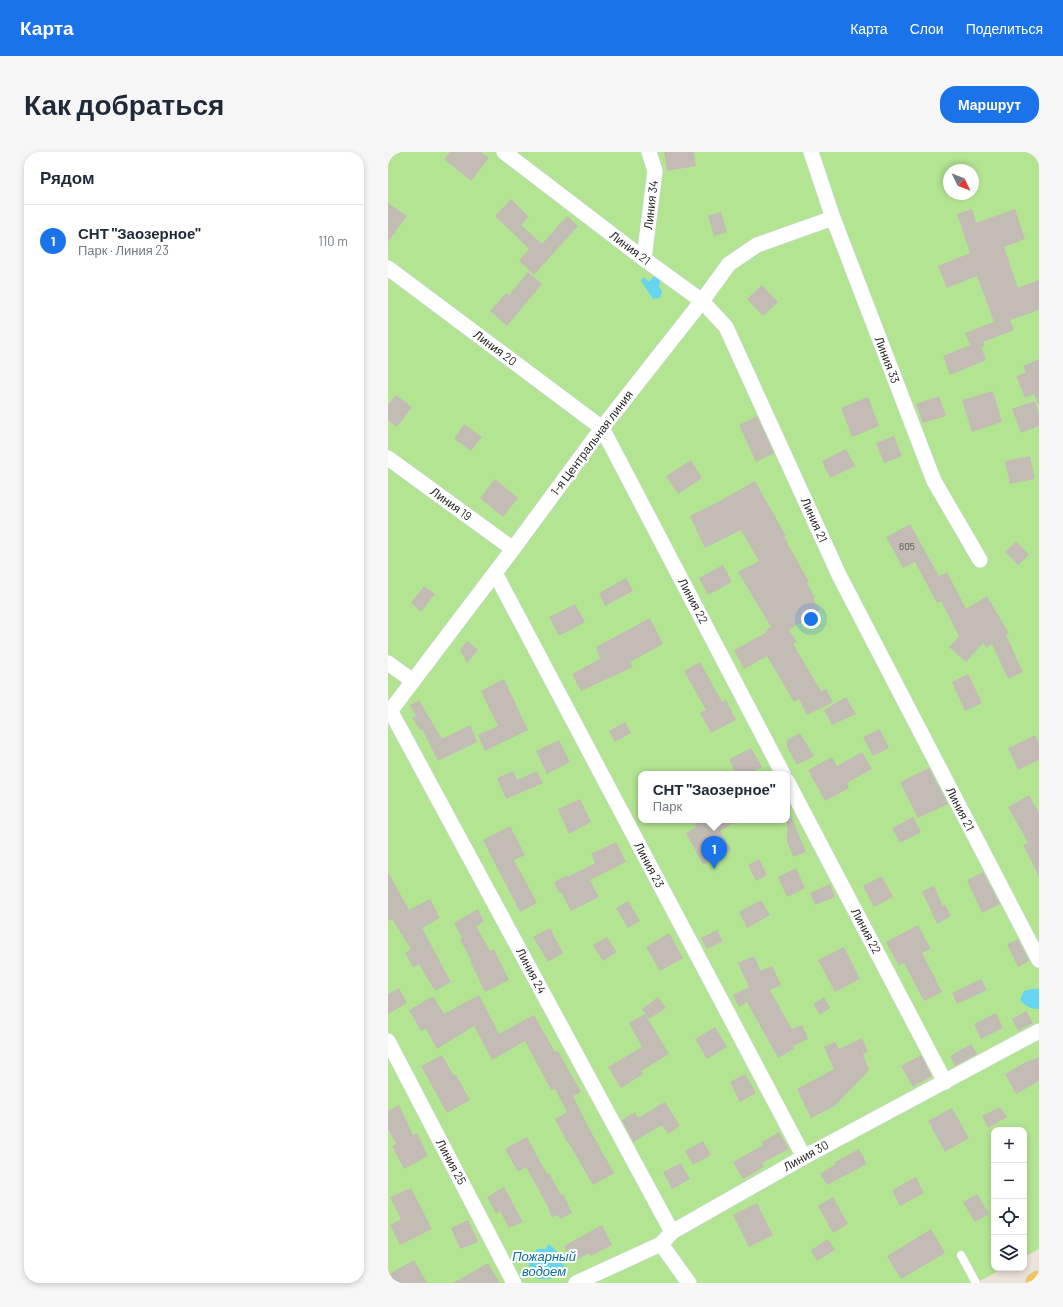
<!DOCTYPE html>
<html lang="ru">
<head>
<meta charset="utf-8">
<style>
	body { margin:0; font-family:Barlow,sans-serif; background:#f6f6f7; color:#1f2937 }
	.controls { position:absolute; right:12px; bottom:12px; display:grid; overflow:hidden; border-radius:8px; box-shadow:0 2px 6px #0003 }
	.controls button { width:36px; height:36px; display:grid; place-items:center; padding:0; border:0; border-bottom:1px solid #e0e1e3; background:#fff; color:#1f2937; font:20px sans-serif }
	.compass { position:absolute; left:555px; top:12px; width:36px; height:36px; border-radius:50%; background:#fff; box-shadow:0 2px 6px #0003; rotate:133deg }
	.you { position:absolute; left:423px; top:467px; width:14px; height:14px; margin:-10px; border:3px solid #fff; border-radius:50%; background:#1a73e8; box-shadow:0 0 0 6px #1a73e833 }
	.badge { display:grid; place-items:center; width:26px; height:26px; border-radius:50%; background:#1a73e8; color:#fff; font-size:13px; font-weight:700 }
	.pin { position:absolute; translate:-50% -33px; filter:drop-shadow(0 1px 2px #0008) }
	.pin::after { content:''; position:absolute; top:21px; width:14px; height:12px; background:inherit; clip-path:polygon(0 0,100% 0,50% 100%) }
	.popup { position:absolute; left:250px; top:619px; width:152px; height:52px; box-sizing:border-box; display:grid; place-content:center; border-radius:8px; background:#fff; filter:drop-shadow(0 1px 3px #0005); font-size:13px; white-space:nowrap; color:#747a83 }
	.popup b { font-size:15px; color:#1f2937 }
	.popup::after { content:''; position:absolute; left:50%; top:100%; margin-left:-8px; border:8px solid transparent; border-top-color:#fff }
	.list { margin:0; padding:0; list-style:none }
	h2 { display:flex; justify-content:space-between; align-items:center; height:52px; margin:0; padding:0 16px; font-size:17px }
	h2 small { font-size:13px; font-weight:400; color:#747a83 }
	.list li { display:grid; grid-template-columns:26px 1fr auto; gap:12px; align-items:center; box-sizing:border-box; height:72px; padding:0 16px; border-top:1px solid #e0e1e3 }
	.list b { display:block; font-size:15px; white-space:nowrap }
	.list p { margin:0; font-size:13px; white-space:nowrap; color:#747a83 }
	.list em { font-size:13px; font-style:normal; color:#747a83 }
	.icon { flex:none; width:22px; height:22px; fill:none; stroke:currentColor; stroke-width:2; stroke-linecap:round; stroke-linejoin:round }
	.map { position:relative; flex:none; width:651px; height:1131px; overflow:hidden; border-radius:16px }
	header { display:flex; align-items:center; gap:24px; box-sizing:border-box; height:56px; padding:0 20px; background:#1a73e8; color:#fff }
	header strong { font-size:19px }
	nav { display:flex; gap:22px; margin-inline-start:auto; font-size:14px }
	.intro { display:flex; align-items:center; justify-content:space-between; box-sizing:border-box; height:96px; padding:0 24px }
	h1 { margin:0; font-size:28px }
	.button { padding:10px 18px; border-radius:16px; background:#1a73e8; color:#fff; font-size:14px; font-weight:700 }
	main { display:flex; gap:24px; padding:0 24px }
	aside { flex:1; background:#fff; border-radius:16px; box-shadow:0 2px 6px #0003 }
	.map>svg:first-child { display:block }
</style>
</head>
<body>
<header>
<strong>Карта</strong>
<nav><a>Карта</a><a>Слои</a><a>Поделиться</a></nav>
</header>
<div class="intro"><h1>Как добраться</h1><a class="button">Маршрут</a></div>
<main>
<aside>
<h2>Рядом<small></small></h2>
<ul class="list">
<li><span class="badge">1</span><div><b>СНТ &quot;Заозерное&quot;</b><p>Парк · Линия 23</p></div><em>110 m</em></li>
</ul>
</aside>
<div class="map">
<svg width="651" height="1131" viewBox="0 0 651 1131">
	<rect width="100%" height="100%" fill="#ebe2d8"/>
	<path fill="#b3e492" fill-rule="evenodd" d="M0,0H651V1097L636,1105V978H606V1116H616L588,1131H0ZM561,18H585V42H561ZM253,622H399V668H253Z"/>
	<g fill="#66d5f2">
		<polygon points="270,124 272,129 271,135 274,139 272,146 265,147 253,129 255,125 261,130 265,125"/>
		<path d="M645,837H651V857C643,857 637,854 632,848L636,839Z"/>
		<path d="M160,1092C171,1098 170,1106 177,1115L175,1119H168L163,1127H150L145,1122L139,1108C142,1103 146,1102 149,1097H158Z"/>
	</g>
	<g fill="#c3bcb5">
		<polygon points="62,0 93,0 101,6 83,29 56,7"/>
		<polygon points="276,0 306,0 308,14 279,19"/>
		<polygon points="123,47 141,65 133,73 154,92 179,64 190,74 146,123 131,109 141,97 107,64"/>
		<polygon points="0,51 19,64 0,90"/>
		<polygon points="584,57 588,71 627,57 637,87 616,95 630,136 651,128 651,158 622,168 626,178 595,190 597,194 593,195 598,208 562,223 555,204 582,193 577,181 606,170 589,124 559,136 550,114 582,101 569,62"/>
		<polygon points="333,60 339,80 326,84 320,64"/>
		<polygon points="140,120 154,132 119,174 102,159 118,141 121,143"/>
		<polygon points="374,133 390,150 375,164 359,147"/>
		<polygon points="651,207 651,252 650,252 646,242 637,246 628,224 638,220 635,214"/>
		<polygon points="605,239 614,270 584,280 574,248"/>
		<polygon points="8,243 24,255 9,275 0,268 0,253"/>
		<polygon points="551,244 558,264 535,271 528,252"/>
		<polygon points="480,245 491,274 464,285 453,256"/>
		<polygon points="647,249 651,260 651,274 633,281 624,257"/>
		<polygon points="369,264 386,301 368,310 351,273"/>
		<polygon points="76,272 94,285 83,299 66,287"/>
		<polygon points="506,284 514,304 496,311 488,291"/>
		<polygon points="458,297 467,314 442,326 434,309"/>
		<polygon points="642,304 647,327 622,332 617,309"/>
		<polygon points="303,308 314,326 290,342 278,324"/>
		<polygon points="107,327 130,346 115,365 92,346"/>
		<polygon points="367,329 398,384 396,385 421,430 419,431 427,446 425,447 432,458 401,478 409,490 405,492 433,539 438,537 445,550 419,563 411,547 406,550 379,504 356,517 346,498 379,480 378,478 383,475 350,420 371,409 353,378 317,396 302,364 328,351"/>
		<polygon points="522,372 551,424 559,420 578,457 599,444 621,481 618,483 635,520 620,527 604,492 598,496 595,491 578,510 561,495 571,484 553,449 549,451 527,410 515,416 498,385"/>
		<polygon points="628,389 641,403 630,413 617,400"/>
		<polygon points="335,413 344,430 320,443 311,426"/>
		<polygon points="238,426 245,439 217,454 211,441"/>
		<polygon points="36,434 47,442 33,460 23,451"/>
		<polygon points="187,452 197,470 171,484 161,465"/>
		<polygon points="262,466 275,492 242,510 245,515 193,539 184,522 212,507 208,495"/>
		<polygon points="79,489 90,498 79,511 72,498"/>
		<polygon points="312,510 334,550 338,548 348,568 323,581 312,561 318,558 296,519"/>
		<polygon points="580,522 594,551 577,559 564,530"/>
		<polygon points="116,527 140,578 97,599 90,583 110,574 93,539"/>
		<polygon points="458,545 468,562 444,573 436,558"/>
		<polygon points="31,548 54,587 82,573 89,590 50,609 34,577 32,578 24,566 28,564 22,553"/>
		<polygon points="237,570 243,581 227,590 221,579"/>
		<polygon points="492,577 501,596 485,604 475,585"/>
		<polygon points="412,581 426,604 409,613 399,595 399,588"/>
		<polygon points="647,583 651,591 651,608 630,618 620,596"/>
		<polygon points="171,588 182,610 159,622 148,599"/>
		<polygon points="363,596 374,615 360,622 348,622 341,607"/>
		<polygon points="474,600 484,617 459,631 461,636 437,649 420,618 444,605 449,614"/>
		<polygon points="541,616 560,652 530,666 512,630"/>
		<polygon points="125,619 129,628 149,619 155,631 118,647 109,626"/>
		<polygon points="641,643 651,661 651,725 635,693 640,691 620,655"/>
		<polygon points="192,647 203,670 181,682 170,657"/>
		<polygon points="399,654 418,700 405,705 399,689"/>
		<polygon points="525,665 533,680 512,691 504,676"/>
		<polygon points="304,668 351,668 332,679 343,698 315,713 298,681 309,675"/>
		<polygon points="122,674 137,703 126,708 149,751 132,760 95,688"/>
		<polygon points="228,690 238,710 202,728 211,745 183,759 173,740 171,741 166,730 179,723 180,725 207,711 203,702"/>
		<polygon points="371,707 379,723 368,729 360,713"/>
		<polygon points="408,716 417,736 399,745 390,725"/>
		<polygon points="0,720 21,758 42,747 52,766 34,776 63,830 47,839 31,812 25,815 17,801 23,797 4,767 0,769"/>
		<polygon points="595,720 612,752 594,761 579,728"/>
		<polygon points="494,724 505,745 486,755 475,734"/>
		<polygon points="442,732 447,745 427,753 422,741"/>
		<polygon points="546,734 555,754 557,753 563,764 549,772 534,739"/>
		<polygon points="373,748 382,763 359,776 351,760"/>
		<polygon points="240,749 252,769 240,776 228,756"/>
		<polygon points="90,757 96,770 88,774 102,799 106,797 121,828 97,840 82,809 83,808 72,787 74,786 66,771"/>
		<polygon points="530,773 543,797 534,801 554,840 536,849 516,811 511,814 498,790"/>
		<polygon points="162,776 175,801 160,810 145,785"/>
		<polygon points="329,778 335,789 319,797 313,786"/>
		<polygon points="281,781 295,806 272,819 258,795"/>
		<polygon points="219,785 229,800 215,809 205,793"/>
		<polygon points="630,787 641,809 630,815 619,792"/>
		<polygon points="456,795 472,827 447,840 430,808"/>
		<polygon points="366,804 373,819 384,814 393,833 382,838 404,877 414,873 420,887 405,894 406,897 390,906 359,850 351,855 345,843 361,835 350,811"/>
		<polygon points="593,827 599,838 569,852 564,841"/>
		<polygon points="11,836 19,851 0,862 0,842"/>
		<polygon points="91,843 111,882 146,863 167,900 170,899 193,940 185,944 202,978 226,1021 205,1033 180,990 179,990 167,967 179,960 167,937 163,938 137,889 104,908 86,874 49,897 38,877 33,879 21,858 45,844 56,862"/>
		<polygon points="270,845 278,856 261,867 254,857"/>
		<polygon points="436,845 442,856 432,863 425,852"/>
		<polygon points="638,859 645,871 630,879 624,867"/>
		<polygon points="608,861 615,876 593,887 586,872"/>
		<polygon points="257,862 281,902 253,919 255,922 233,936 220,915 254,895 241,871"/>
		<polygon points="327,875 339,895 319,907 307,887"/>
		<polygon points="474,886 480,900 475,902 481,918 447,954 423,966 409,937 446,917 436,895 447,890 451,897"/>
		<polygon points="583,892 589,902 567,914 562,904"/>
		<polygon points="54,903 66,924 68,923 82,948 59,961 33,914"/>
		<polygon points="533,903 544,924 525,935 513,914"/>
		<polygon points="651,905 651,929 628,942 617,922 636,911"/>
		<polygon points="357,922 368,941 352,950 342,930"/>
		<polygon points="277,950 292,974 280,982 274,973 245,990 234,968 247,960 250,966"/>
		<polygon points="11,953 25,983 29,981 40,1004 16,1017 4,994 8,992 0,977 0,959"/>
		<polygon points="612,955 619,965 600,976 594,964"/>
		<polygon points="564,956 581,986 557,1000 540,969"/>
		<polygon points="391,980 401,997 374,1011 376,1015 355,1027 345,1010 375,993 374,990"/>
		<polygon points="139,985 159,1022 161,1021 173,1043 175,1042 184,1061 172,1067 170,1063 164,1065 159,1053 138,1015 130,1020 117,997"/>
		<polygon points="315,989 323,1003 305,1013 297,999"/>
		<polygon points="471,997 479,1012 439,1033 432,1022 448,1012 447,1010"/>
		<polygon points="293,1011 302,1027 284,1037 275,1020"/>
		<polygon points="528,1025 536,1041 512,1054 504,1038"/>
		<polygon points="116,1035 135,1070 121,1076 112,1059 108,1062 99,1045"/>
		<polygon points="23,1036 44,1077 12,1093 2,1073 13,1067 2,1045"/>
		<polygon points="589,1042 601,1062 587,1070 575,1050"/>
		<polygon points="445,1045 460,1072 445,1081 430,1054"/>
		<polygon points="369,1051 385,1083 361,1095 345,1063"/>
		<polygon points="80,1068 90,1090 72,1097 63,1076"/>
		<polygon points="214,1073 224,1093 203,1104 201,1101 185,1110 176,1094"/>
		<polygon points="543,1077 557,1101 513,1127 499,1104"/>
		<polygon points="440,1087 447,1098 429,1109 423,1098"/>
		<polygon points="26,1108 39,1131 6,1131 1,1122"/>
		<polygon points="100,1111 112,1131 65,1131"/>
	</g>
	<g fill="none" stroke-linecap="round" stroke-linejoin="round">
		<g stroke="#ced3e2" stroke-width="9">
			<polyline id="lane" points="573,1103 588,1131"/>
		</g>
		<g stroke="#ced3e2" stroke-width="16">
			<g id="street">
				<polyline points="116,0 256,107 314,149 338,175 451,423 651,808"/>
				<polyline points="423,0 445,66 546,329 592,408"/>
				<polyline points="256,107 267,19 261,0"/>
				<polyline points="0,116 214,276 395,622"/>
				<polyline points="0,306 125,397"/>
				<polyline points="107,421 416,1005"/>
				<polyline points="0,511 25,529"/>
				<polyline points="2,558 284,1080"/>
				<polyline points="0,562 125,397 214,276 314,149 341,112 369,93 445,66"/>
				<polyline points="399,629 557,930"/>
				<polyline points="0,889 126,1131"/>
				<polyline points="273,1092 301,1131"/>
				<polyline points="188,1131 273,1092 284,1080 416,1005 651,879"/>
			</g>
		</g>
		<g stroke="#c3c3c3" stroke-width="23">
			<polyline id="primary" points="649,1131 651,1130"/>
		</g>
		<use href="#lane" stroke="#fff" stroke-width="8"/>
		<use href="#street" stroke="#fff" stroke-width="15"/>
		<use href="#primary" stroke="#f5c653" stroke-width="22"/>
	</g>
	<g text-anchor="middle" stroke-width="4" stroke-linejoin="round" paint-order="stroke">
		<g font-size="10" fill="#4f4d4b">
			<text x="519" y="398">605</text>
		</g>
		<g font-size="12" fill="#282828" stroke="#fff">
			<text transform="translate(263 53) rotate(-83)" y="4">Линия 34</text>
			<text transform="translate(242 96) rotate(37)" y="4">Линия 21</text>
			<text transform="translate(107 196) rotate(37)" y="4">Линия 20</text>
			<text transform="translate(499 208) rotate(69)" y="4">Линия 33</text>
			<text transform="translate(204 291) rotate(-53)" y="4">1-я Центральная линия</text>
			<text transform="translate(63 352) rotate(36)" y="4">Линия 19</text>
			<text transform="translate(426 368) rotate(66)" y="4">Линия 21</text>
			<text transform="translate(305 449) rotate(62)" y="4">Линия 22</text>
			<text transform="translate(572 657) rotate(63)" y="4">Линия 21</text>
			<text transform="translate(261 713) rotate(62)" y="4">Линия 23</text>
			<text transform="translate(478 779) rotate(62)" y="4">Линия 22</text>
			<text transform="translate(143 819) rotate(62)" y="4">Линия 24</text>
			<text transform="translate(418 1004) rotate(-29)" y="4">Линия 30</text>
			<text transform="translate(63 1010) rotate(62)" y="4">Линия 25</text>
		</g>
		<g font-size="13" font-style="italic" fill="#08719b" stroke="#fff">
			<text x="156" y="1109">Пожарный<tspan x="156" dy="15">водоем</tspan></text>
		</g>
	</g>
</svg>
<div class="controls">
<button>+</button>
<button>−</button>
<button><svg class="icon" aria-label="locate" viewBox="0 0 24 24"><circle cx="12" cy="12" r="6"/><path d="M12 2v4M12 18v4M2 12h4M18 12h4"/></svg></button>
<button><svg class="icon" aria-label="layers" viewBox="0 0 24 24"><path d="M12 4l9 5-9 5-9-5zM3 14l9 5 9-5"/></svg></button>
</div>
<svg class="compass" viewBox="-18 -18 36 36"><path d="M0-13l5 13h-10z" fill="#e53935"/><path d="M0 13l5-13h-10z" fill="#747a83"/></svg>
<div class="you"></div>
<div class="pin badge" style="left:326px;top:717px">1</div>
<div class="popup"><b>СНТ &quot;Заозерное&quot;</b>Парк</div>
</div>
</main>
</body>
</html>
